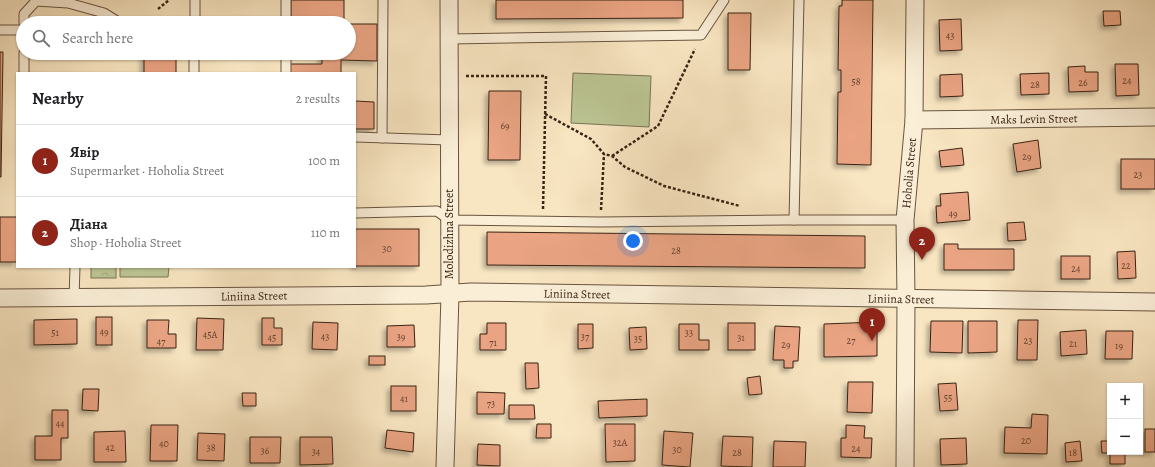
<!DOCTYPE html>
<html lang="en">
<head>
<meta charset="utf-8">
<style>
	body { margin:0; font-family:Alegreya,serif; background:#f2f2f2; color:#202124 }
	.controls { position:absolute; right:12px; bottom:12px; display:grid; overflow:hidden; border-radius:0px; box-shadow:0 1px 3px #0004 }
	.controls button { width:36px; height:36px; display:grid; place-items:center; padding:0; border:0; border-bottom:1px solid #e0e0e0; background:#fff; color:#202124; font:20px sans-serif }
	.you { position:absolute; left:633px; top:241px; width:14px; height:14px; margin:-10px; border:3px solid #fff; border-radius:50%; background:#1a73e8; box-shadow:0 0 0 6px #1a73e833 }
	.badge { display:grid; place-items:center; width:26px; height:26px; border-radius:50%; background:#8f2418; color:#fff; font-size:13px; font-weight:700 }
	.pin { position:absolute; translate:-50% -33px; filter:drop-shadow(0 1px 2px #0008) }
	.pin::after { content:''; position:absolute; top:21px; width:14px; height:12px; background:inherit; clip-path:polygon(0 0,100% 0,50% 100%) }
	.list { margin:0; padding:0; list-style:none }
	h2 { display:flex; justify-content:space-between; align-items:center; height:52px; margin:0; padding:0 16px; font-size:17px }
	h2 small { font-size:13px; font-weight:400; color:#757577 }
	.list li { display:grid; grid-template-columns:26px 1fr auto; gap:12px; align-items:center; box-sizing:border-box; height:72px; padding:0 16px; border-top:1px solid #e0e0e0 }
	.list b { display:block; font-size:15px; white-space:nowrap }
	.list p { margin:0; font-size:13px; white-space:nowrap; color:#757577 }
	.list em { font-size:13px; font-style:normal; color:#757577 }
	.icon { flex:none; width:22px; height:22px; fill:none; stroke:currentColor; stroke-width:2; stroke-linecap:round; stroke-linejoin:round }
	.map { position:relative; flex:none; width:1155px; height:467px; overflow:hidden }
	.search { position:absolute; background:#fff; box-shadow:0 1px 3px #0004; left:16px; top:16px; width:340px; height:44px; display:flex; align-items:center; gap:10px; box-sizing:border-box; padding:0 14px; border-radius:22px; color:#757577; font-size:15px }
	.panel { position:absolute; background:#fff; box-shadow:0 1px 3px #0004; left:16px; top:72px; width:340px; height:196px; border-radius:0px }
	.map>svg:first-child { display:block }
</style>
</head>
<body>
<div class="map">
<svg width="1155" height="467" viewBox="0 0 1155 467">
	<defs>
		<pattern id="park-crowns" width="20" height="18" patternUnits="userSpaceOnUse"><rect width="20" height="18" fill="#bcc594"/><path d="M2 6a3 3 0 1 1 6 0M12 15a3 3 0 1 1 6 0" fill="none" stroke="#a2a97f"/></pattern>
		<filter id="shadow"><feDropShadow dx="-3.5" dy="3.5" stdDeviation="2" flood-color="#0004"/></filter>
	</defs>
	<rect width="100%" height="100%" fill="#f8e5c1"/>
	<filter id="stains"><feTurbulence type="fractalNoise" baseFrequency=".005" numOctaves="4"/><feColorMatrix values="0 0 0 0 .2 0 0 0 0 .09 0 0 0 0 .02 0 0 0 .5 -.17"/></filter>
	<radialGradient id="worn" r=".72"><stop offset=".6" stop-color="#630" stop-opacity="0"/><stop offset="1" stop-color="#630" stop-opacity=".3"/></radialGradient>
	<g fill="#bcc594" stroke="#7a7454">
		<polygon points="573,73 651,76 649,127 571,123"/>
		<polygon points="120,267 169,267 168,277 120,277"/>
	</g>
	<rect fill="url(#park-crowns)" stroke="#7a7454" x="91" y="267" width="25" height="11"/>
	<g fill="#eaa483" stroke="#392313" filter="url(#shadow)">
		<rect x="291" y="0" width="53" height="23"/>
		<polygon points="496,0 683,0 683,18 496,19"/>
		<polygon points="842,0 873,0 871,165 837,164 838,92 841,92 841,70 838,70 839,6 842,6"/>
		<polygon points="1103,11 1120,11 1121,25 1104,26"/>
		<polygon points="728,13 751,13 750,70 728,70"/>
		<polygon points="961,19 962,50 940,51 939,20"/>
		<polygon points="349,24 377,24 377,61 341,60 341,73 290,73 290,64 322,64 322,53 349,53"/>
		<polygon points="0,52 3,52 1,177 0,177"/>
		<rect x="144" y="53" width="32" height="20"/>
		<polygon points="1115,64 1138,64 1139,95 1116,96"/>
		<polygon points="1085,66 1085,72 1098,72 1098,91 1069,92 1068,67"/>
		<polygon points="1049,73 1049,94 1021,95 1020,74"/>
		<polygon points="962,74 963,96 940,97 940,75"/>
		<polygon points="489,91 521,91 520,160 488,160"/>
		<polygon points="355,101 374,102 374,129 355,129"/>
		<polygon points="1038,140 1041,168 1017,172 1013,144"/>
		<polygon points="962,148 964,165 941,167 939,151"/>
		<rect x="1121" y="159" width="34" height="30"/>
		<polygon points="968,192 970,220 937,223 936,206 941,206 940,194"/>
		<rect x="0" y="217" width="17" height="45"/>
		<polygon points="1024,222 1026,240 1008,241 1007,223"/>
		<rect x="355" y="229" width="64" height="37"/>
		<polygon points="487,232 865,236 865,268 487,265"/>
		<polygon points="944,244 958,244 958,249 1014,249 1014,270 944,270"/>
		<polygon points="1135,251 1136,278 1118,279 1117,252"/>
		<rect x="1061" y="256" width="29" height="23"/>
		<rect x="96" y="317" width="16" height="28"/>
		<polygon points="197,318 224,319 223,350 196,350"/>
		<polygon points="262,318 274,318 274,328 282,328 282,345 262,345"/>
		<polygon points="77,319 77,344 34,345 34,320"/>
		<polygon points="147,320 169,320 168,334 176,334 176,348 147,348"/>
		<polygon points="1018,320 1038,320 1037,360 1017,360"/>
		<polygon points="931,321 963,321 962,353 930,352"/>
		<polygon points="968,321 997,321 997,352 968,353"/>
		<polygon points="313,322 338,323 337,350 312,349"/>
		<polygon points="877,322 877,356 824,357 824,324"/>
		<polygon points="487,323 506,323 506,350 480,350 480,334 487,334"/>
		<rect x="728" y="323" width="27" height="27"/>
		<polygon points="578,324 593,324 593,348 578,349"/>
		<polygon points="679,324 699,324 699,340 709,340 709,350 679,350"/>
		<polygon points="414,325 415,347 387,347 387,326"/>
		<polygon points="775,326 800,327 798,361 793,361 793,368 784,368 784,360 773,360"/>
		<polygon points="646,327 647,349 630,350 629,328"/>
		<polygon points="1086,330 1087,354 1061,356 1060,332"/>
		<polygon points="1106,331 1133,331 1132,359 1105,359"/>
		<rect x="369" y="356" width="16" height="9"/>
		<polygon points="525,363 538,363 539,388 526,389"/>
		<polygon points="760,376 762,394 749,395 747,378"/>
		<polygon points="848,382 873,382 872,413 847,412"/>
		<polygon points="956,383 958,410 940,411 938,384"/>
		<rect x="391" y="386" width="25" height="25"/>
		<polygon points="83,389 99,389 98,411 82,410"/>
		<polygon points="477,392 505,393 504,414 477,414"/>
		<polygon points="242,393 256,393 256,406 243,406"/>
		<polygon points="647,399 647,416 599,418 598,401"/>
		<polygon points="509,405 534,405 535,419 509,419"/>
		<polygon points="52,410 68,410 68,438 61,438 61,460 35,460 35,436 52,436"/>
		<polygon points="1032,414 1048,415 1047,454 1004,453 1005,427 1031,428"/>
		<polygon points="537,424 551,424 551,438 536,438"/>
		<polygon points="605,424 635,424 635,461 606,462"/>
		<polygon points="151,425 178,425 177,461 150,461"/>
		<polygon points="846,425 865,426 864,438 872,438 871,458 841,457 841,438 846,438"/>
		<rect x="1145" y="429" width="10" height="23"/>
		<polygon points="387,430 414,433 413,452 385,448"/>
		<polygon points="125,431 126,462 94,462 94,432"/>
		<polygon points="664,431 693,433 690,467 662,465"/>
		<polygon points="1110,431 1110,452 1125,452 1125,464 1110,464 1110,453 1102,453 1101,441 1110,441"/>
		<polygon points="198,433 225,434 224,461 197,460"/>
		<polygon points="723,436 753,437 752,467 721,466"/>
		<polygon points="250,437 281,437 280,463 250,463"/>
		<polygon points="300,437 332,437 333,464 300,465"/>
		<polygon points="966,438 967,464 941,465 940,439"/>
		<polygon points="774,441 806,442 805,467 773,467"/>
		<polygon points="1080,441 1082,461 1066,462 1065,443"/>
		<polygon points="478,444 500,445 500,466 477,465"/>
	</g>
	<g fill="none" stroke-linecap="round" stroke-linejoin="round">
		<g stroke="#69543e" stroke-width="11">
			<g id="service">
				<polyline points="24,23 24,14 36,1 68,3 104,13 120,23"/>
				<polyline points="143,23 195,22 195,0"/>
				<polyline points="286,23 286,0"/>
				<polyline points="0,30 23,30"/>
				<polyline points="449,39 701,35 724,0"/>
				<polyline points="24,53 24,73"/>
				<polyline points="194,73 194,53"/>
				<polyline points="286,73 286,53"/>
				<polyline points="355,137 449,140"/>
				<polyline points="382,138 383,0"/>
				<polyline points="355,213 437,211 449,220 600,222 786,220 905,220"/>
				<polyline points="794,220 799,0"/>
				<polyline points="74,298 75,267"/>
			</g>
		</g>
		<g stroke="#69543e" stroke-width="19">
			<g id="minor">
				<polyline points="914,120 1155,117"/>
				<polyline points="0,298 426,295 471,292 1155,302"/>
				<polyline points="445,467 450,294 449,0"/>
				<polyline points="905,467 906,299 905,220 914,120 915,0"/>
			</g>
		</g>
		<g stroke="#392313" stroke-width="2.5" stroke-dasharray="3 2" stroke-linecap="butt">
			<polyline points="158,9 169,0"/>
			<polyline points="466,76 546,76 543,209"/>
			<polyline points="545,114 591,139 604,154 612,156 625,167 664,186 740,206"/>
			<polyline points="612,156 658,126 695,49"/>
			<polyline points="601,210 604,154"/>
		</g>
		<use href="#service" stroke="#faeed7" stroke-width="9"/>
		<use href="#minor" stroke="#faeed7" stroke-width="17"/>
	</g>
	<g text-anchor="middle" stroke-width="3.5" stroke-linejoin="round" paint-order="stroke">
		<g font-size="10" fill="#65432f">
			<text x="950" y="39">43</text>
			<text x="1127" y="84">24</text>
			<text x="856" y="85">58</text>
			<text x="1083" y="86">26</text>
			<text x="1035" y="88">28</text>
			<text x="505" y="129">69</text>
			<text x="1027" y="160">29</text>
			<text x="1138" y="178">23</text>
			<text x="953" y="217">49</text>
			<text x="387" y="252">30</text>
			<text x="676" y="254">28</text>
			<text x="1126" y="269">22</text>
			<text x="1076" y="272">24</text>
			<text x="104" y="335">49</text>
			<text x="55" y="336">51</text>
			<text x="689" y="336">33</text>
			<text x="210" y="338">45А</text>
			<text x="325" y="340">43</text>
			<text x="401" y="340">39</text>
			<text x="585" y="340">37</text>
			<text x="272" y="341">45</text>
			<text x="741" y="341">31</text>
			<text x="638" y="342">35</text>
			<text x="851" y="344">27</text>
			<text x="1028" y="344">23</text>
			<text x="161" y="345">47</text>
			<text x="493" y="346">71</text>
			<text x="1073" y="347">21</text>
			<text x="786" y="348">29</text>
			<text x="1119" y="349">19</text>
			<text x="948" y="401">55</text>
			<text x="404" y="402">41</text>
			<text x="491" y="407">73</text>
			<text x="60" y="427">44</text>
			<text x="1026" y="444">20</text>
			<text x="620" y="446">32А</text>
			<text x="164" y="447">40</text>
			<text x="110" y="451">42</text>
			<text x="211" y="451">38</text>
			<text x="856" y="452">24</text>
			<text x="677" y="453">30</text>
			<text x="265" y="454">36</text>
			<text x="316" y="455">34</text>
			<text x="737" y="456">28</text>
			<text x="1073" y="456">18</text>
		</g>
		<g font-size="12" fill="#392313" stroke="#faeed7">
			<text transform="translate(1034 119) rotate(-1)" y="4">Maks Levin Street</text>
			<text transform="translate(909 173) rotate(-85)" y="4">Hoholia Street</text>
			<text transform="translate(449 234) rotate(-90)" y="4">Molodizhna Street</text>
			<text transform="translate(577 294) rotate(1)" y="4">Liniina Street</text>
			<text transform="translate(254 296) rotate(-1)" y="4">Liniina Street</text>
			<text transform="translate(901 299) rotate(1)" y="4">Liniina Street</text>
		</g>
	</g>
	<rect width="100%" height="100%" filter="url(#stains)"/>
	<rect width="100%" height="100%" fill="url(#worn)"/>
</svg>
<div class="controls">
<button>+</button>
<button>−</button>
</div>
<div class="you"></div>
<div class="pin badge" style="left:872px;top:341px">1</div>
<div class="pin badge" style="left:922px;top:260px">2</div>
<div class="search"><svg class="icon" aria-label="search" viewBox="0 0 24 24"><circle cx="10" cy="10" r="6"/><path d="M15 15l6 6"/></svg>Search here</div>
<section class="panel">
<h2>Nearby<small>2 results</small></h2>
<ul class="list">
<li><span class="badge">1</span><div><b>Явір</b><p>Supermarket · Hoholia Street</p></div><em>100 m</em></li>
<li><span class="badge">2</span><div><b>Діана</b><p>Shop · Hoholia Street</p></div><em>110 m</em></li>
</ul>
</section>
</div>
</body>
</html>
